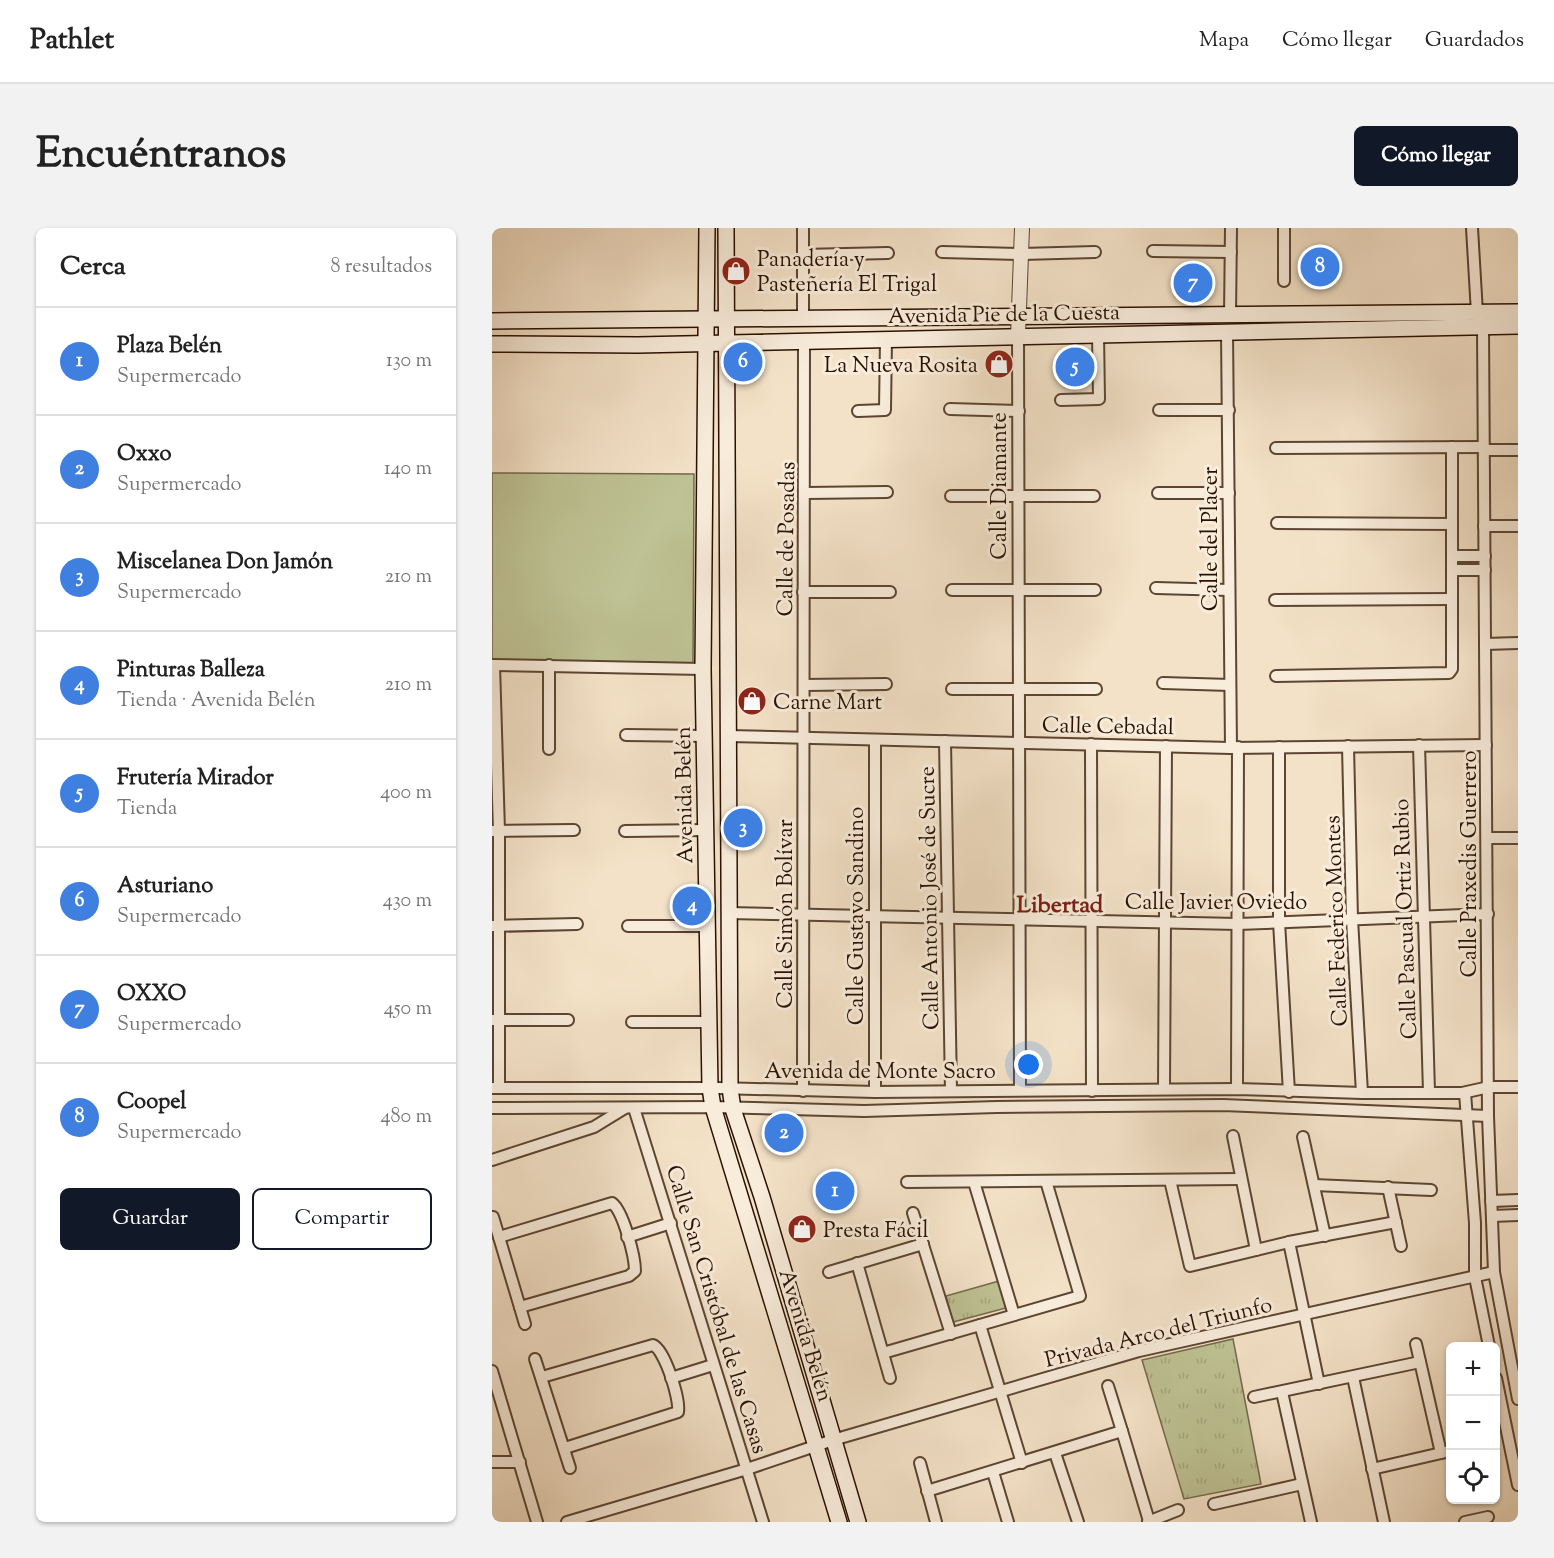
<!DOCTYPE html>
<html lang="es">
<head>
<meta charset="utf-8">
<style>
	body { margin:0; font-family:"Sorts Mill Goudy",serif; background:#f2f2f2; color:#222 }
	.controls { position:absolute; right:18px; bottom:18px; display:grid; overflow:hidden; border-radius:9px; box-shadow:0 2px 4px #0004 }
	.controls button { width:54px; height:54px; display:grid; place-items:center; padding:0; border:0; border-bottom:2px solid #e0e0e0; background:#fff; color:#222; font:30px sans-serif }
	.you { position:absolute; left:537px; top:837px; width:21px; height:21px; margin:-15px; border:4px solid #fff; border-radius:50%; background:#1a73e8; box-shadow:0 0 0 9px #1a73e833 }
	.badge { display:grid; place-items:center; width:39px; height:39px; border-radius:50%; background:#111827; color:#fff; font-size:20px; font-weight:700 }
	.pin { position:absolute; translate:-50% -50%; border:3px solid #fff; box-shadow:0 2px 6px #0006 }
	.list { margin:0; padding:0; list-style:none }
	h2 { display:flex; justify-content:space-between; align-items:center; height:78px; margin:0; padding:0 24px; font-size:26px }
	h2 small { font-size:20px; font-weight:400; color:#767676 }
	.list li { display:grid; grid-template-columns:39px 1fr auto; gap:18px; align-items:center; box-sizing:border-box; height:108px; padding:0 24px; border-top:2px solid #e0e0e0 }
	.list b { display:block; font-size:22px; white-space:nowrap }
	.list p { margin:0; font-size:20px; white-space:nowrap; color:#767676 }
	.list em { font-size:20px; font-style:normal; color:#767676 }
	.actions { display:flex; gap:12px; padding:18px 24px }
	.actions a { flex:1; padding:14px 0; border:2px solid #111827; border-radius:9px; text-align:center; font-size:21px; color:#111827 }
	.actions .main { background:#111827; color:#fff }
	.icon { flex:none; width:33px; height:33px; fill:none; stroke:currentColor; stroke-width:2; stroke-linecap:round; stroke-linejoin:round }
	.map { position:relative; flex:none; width:1026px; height:1294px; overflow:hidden; border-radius:9px }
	header { display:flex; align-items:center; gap:36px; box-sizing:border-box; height:84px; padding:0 30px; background:#fff; border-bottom:2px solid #e0e0e0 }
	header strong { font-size:28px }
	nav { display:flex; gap:33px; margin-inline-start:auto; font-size:21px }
	.intro { display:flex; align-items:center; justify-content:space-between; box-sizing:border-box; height:144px; padding:0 36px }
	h1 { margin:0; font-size:42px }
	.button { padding:15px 27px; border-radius:9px; background:#111827; color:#fff; font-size:21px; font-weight:700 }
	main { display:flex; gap:36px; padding:0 36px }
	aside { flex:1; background:#fff; border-radius:9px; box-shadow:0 2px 4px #0004 }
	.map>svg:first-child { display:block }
</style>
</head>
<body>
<header>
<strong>Pathlet</strong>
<nav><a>Mapa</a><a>Cómo llegar</a><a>Guardados</a></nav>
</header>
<div class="intro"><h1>Encuéntranos</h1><a class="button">Cómo llegar</a></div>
<main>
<aside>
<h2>Cerca<small>8 resultados</small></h2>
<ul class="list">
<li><span class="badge" style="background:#3f7fe0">1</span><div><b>Plaza Belén</b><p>Supermercado</p></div><em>130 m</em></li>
<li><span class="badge" style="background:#3f7fe0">2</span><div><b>Oxxo</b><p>Supermercado</p></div><em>140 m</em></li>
<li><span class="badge" style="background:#3f7fe0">3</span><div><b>Miscelanea Don Jamón</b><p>Supermercado</p></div><em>210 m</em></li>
<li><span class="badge" style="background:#3f7fe0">4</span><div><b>Pinturas Balleza</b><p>Tienda · Avenida Belén</p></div><em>210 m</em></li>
<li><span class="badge" style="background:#3f7fe0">5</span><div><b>Frutería Mirador</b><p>Tienda</p></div><em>400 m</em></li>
<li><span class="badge" style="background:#3f7fe0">6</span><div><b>Asturiano</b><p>Supermercado</p></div><em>430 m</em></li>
<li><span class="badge" style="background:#3f7fe0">7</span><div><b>OXXO</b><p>Supermercado</p></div><em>450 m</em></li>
<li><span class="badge" style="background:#3f7fe0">8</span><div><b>Coopel</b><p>Supermercado</p></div><em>480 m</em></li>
</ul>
<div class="actions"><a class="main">Guardar</a><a>Compartir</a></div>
</aside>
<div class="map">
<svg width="1026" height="1294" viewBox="0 0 1026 1294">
	<defs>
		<pattern id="park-tufts" width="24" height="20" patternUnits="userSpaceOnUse" patternTransform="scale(1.5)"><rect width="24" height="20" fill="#bec294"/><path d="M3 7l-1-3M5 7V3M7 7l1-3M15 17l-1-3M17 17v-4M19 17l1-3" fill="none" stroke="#a3a67e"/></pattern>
	</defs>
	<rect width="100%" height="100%" fill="#f4e2c8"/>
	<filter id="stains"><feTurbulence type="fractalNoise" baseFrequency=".00333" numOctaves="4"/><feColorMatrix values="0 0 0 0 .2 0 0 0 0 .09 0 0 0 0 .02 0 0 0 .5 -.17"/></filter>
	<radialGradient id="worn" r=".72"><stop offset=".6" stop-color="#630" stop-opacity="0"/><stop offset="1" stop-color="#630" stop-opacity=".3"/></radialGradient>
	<g fill="url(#park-tufts)" stroke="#746a4a" stroke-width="1.5">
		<polygon points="507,1053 514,1080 461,1094 454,1068"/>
		<polygon points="741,1111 769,1256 692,1271 650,1132"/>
	</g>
	<polygon fill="#bec294" stroke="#746a4a" stroke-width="1.5" points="0,245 202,246 201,436 0,435"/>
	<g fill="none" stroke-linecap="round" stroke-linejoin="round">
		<g stroke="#5c4532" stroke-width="14">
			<g id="minor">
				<polyline points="311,0 311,90"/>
				<polyline points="792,0 792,53"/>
				<polyline points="980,0 985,85 991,98 996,888 1002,1044 1026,1171"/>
				<polyline points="661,23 739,24"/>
				<polyline points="450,24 530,26 603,24"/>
				<polyline points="311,27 396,25"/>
				<polyline points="738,87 739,0"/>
				<polyline points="735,103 739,520"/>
				<polyline points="526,108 528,862"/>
				<polyline points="569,172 607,171 606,106"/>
				<polyline points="458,181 527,183"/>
				<polyline points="667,182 737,182"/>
				<polyline points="366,183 393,182 394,111"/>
				<polyline points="784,220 992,219"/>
				<polyline points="992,222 1026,222"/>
				<polyline points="314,265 395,264"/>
				<polyline points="666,265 737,265"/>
				<polyline points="459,268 602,268"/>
				<polyline points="785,295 960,296"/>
				<polyline points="992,298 1026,298"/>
				<polyline points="960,328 993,328"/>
				<polyline points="960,342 993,342"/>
				<polyline points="664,360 737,362"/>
				<polyline points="460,362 603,362"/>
				<polyline points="311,364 398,364"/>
				<polyline points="783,372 960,371"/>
				<polyline points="993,416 1026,415"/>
				<polyline points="0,437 211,441"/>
				<polyline points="2,437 7,603 7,860"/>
				<polyline points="57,437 57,521"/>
				<polyline points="784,448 957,445 960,441 960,219"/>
				<polyline points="671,455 738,457"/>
				<polyline points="312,457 394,456"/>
				<polyline points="460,461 604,461"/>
				<polyline points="134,507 214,508"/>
				<polyline points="236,508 739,520 994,517"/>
				<polyline points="383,512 383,864"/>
				<polyline points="453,513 459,863"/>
				<polyline points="599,516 600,863"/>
				<polyline points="927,517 937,864"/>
				<polyline points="856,518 860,691 870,865"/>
				<polyline points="787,519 787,694 797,864"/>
				<polyline points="0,603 82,602"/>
				<polyline points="133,603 214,602"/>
				<polyline points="995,610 1026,610"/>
				<polyline points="236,685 746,696 996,686"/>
				<polyline points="0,698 85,696"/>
				<polyline points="136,698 215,698"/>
				<polyline points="0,792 76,792"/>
				<polyline points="140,794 217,794"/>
				<polyline points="0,860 226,860 383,864 745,861 870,865 970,865 997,859 1026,859"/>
				<polyline points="672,861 674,518"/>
				<polyline points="745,861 746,519"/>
				<polyline points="311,863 312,113"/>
				<polyline points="973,865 983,995 983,1049 997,1118"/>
				<polyline points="0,880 221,879 372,883 505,879 731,877 996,888"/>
				<polyline points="142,880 271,1294"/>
				<polyline points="741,908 764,1022"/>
				<polyline points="811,909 833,1008"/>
				<polyline points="0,932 102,899 133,880"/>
				<polyline points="678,952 698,1038 797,1014 904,994"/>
				<polyline points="415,954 749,951"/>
				<polyline points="482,954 522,1087"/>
				<polyline points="822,957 939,962"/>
				<polyline points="896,959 909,1018"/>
				<polyline points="999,973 1026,972"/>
				<polyline points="421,985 459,1106"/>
				<polyline points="1000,988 1026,987"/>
				<polyline points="1,989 33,1096"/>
				<path d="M7,1009L120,975C131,983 143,1028 143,1043L137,1048L28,1079"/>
				<polyline points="135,1009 179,995"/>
				<polyline points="797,1014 827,1156"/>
				<polyline points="365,1035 398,1150"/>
				<polyline points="337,1044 431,1016"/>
				<polyline points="488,1097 530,1235"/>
				<polyline points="924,1116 949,1225"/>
				<polyline points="391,1125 588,1068 554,953"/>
				<polyline points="43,1131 78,1240"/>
				<polyline points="0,1143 45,1294"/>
				<path d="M50,1149L161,1117C173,1122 188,1171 186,1184L73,1220"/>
				<polyline points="861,1149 892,1294"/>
				<polyline points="179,1150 221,1137"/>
				<polyline points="1004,1150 1026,1257"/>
				<polyline points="616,1158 630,1203"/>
				<polyline points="790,1164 819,1294"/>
				<polyline points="762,1169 928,1134"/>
				<polyline points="563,1225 586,1294"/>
				<polyline points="0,1234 28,1234"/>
				<polyline points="428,1235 444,1294"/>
				<polyline points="880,1241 958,1223"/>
				<polyline points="501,1244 516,1294"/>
				<polyline points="435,1263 630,1203 657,1293"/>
				<polyline points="722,1276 810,1256"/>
				<polyline points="75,1294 255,1241 341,1212 647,1123 1002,1044"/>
				<polyline points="656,1294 686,1282"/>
				<polyline points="973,1294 996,1289"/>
			</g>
		</g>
		<g stroke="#5c4532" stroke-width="16">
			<polyline id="tertiary" points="526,108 530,0"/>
		</g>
		<g stroke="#2a1100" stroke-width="18">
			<g id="secondary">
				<polyline points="215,0 211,441 218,860 221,879 347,1294"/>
				<polyline points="234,0 238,860 241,881 270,969 366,1294"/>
				<polyline points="0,93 1026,84"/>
				<polyline points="0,116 146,117 1026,98"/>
			</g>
		</g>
		<use href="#minor" stroke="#f8ecdb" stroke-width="10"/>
		<use href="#tertiary" stroke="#f8ecdb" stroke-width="14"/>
		<use href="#secondary" stroke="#f8ecdb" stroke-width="15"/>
	</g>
	<defs>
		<g id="shop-disc" transform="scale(1.5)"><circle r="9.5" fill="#8f2418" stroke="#f8ecdb"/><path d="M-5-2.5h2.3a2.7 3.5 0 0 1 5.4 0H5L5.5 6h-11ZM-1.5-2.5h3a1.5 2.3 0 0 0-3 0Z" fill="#fff"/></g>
	</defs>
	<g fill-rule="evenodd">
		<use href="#shop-disc" x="244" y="43"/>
		<use href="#shop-disc" x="507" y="136"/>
		<use href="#shop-disc" x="260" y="473"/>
		<use href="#shop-disc" x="310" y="1001"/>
	</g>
	<g text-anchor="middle" stroke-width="6" stroke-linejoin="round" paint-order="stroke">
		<g font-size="22" fill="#2a1100" stroke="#f8ecdb" text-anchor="start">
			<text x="265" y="38">Panadería y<tspan x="265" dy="25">Pasteñería El Trigal</tspan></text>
			<text x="486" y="144" text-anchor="end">La Nueva Rosita</text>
			<text x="281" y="481">Carne Mart</text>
			<text x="331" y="1009">Presta Fácil</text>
		</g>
		<g font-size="22" fill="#2a1100" stroke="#f8ecdb">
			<text transform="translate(512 85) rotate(-1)" y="8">Avenida Pie de la Cuesta</text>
			<text transform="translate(506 258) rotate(-90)" y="8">Calle Diamante</text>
			<text transform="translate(293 311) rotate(-89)" y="8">Calle de Posadas</text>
			<text transform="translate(717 311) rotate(-90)" y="8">Calle del Placer</text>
			<text transform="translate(616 497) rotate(1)" y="8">Calle Cebadal</text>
			<text transform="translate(191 567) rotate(-91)" y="8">Avenida Belén</text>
			<text transform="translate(976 636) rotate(-90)" y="8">Calle Praxedis Guerrero</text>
			<text transform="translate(436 670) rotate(-91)" y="8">Calle Antonio José de Sucre</text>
			<text x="724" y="681">Calle Javier Oviedo</text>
			<text transform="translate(292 686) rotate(-90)" y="8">Calle Simón Bolívar</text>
			<text transform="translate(363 688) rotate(-90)" y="8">Calle Gustavo Sandino</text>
			<text transform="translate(912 691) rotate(-92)" y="8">Calle Pascual Ortiz Rubio</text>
			<text transform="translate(843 693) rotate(-92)" y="8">Calle Federico Montes</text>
			<text x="388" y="850">Avenida de Monte Sacro</text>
			<text transform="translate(226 1081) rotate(73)" y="8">Calle San Cristóbal de las Casas</text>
			<text transform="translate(666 1103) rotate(-14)" y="8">Privada Arco del Triunfo</text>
			<text transform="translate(315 1107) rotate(73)" y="8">Avenida Belén</text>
		</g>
		<g font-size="24" font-weight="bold" fill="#7a1f14" stroke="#f8ecdb">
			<text x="568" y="684">Libertad</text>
		</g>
	</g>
	<rect width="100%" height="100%" filter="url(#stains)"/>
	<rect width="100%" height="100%" fill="url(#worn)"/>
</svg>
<div class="controls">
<button>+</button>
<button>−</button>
<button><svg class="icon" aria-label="locate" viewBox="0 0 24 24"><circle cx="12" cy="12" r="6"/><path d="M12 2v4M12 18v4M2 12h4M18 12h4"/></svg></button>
</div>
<div class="you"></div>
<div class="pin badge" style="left:343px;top:963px;background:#3f7fe0">1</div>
<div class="pin badge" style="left:292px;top:905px;background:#3f7fe0">2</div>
<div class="pin badge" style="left:251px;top:600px;background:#3f7fe0">3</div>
<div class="pin badge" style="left:200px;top:678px;background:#3f7fe0">4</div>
<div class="pin badge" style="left:583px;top:139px;background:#3f7fe0">5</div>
<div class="pin badge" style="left:251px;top:134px;background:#3f7fe0">6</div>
<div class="pin badge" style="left:701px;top:55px;background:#3f7fe0">7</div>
<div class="pin badge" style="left:828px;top:39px;background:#3f7fe0">8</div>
</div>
</main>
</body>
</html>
